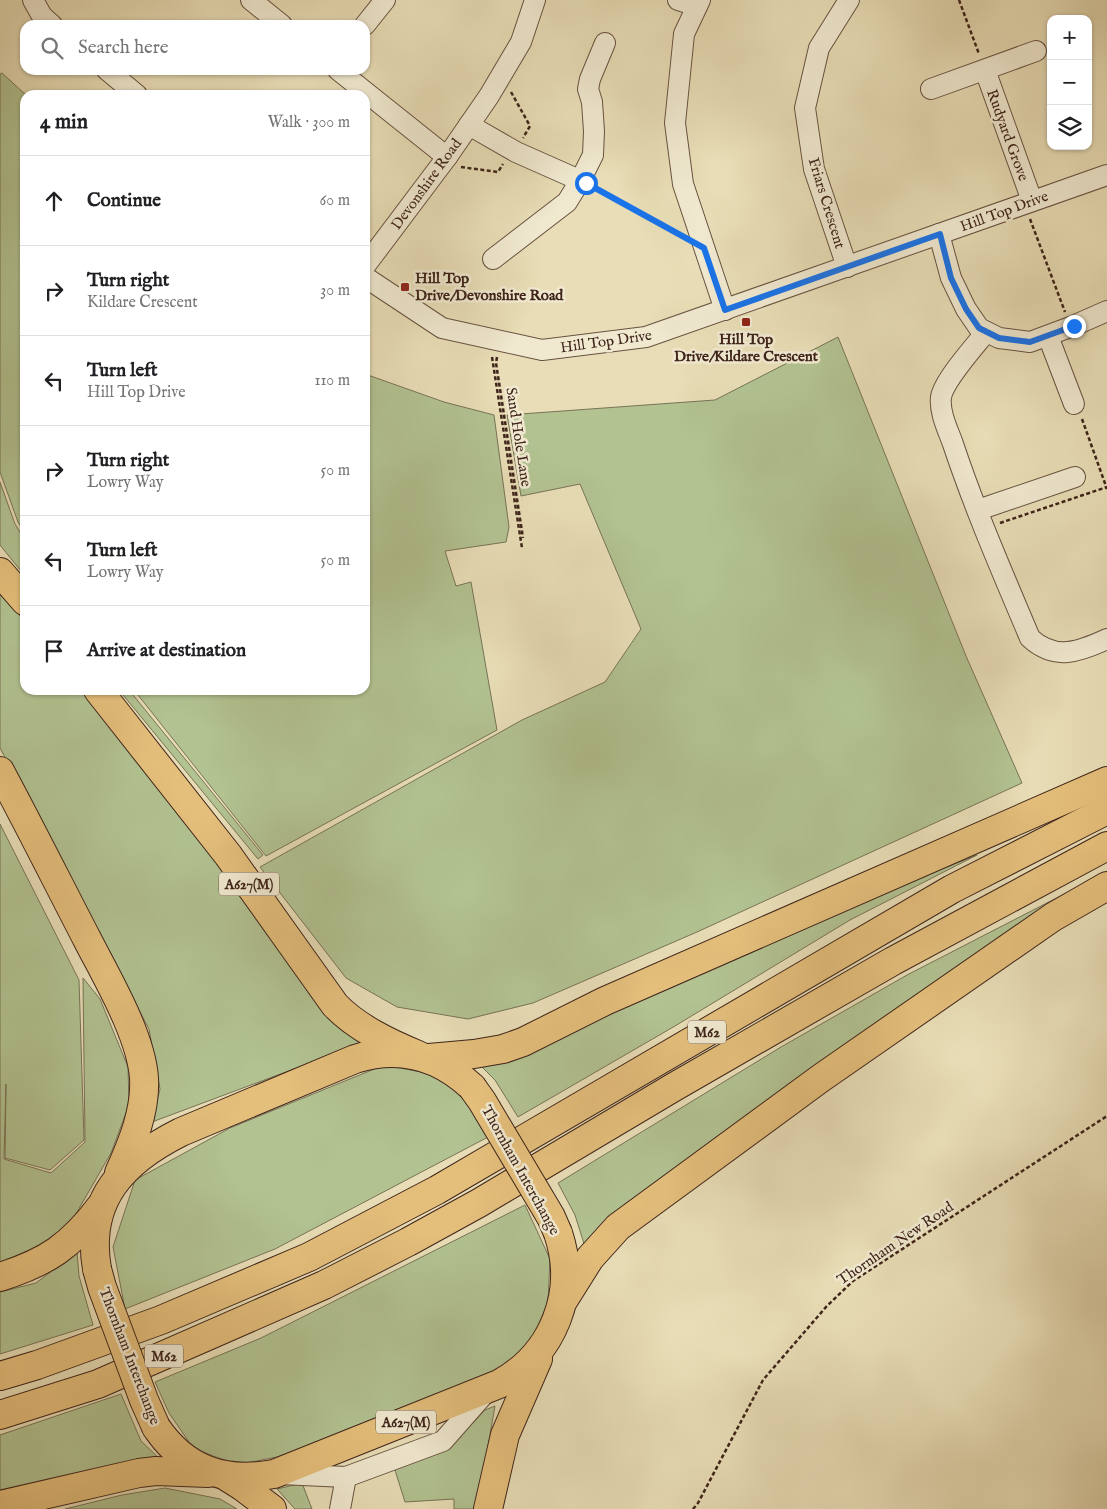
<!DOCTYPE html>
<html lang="en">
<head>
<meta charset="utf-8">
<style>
	body { margin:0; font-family:"IM FELL English",serif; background:#f2f2f2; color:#202124 }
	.controls { position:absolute; right:15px; top:15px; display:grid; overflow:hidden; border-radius:10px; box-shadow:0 1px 4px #0004 }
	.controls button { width:45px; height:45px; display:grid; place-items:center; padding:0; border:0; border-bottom:1px solid #e0e0e0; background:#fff; color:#202124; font:25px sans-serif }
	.stop { position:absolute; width:15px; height:15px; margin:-11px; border:4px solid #1a73e8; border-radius:50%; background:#fff }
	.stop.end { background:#1a73e8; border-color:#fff; box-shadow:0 1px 5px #0008 }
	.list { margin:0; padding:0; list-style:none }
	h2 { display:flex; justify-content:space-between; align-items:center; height:65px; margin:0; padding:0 20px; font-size:21px }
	h2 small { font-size:16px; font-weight:400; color:#757577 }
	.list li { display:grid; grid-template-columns:32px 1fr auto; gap:15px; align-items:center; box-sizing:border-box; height:90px; padding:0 20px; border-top:1px solid #e0e0e0 }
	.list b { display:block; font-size:19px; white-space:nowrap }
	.list p { margin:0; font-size:16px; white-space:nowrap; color:#757577 }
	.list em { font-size:16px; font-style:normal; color:#757577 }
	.icon { flex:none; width:28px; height:28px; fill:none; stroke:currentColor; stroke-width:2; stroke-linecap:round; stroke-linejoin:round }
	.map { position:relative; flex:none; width:1107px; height:1509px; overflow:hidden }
	.search { position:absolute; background:#fff; box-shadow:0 1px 4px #0004; left:20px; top:20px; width:350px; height:55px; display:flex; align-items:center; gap:12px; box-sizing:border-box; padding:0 18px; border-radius:15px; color:#757577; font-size:19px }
	.panel { position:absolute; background:#fff; box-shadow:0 1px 4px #0004; left:20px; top:90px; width:350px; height:605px; border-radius:15px }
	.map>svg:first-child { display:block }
</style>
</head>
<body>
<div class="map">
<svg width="1107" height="1509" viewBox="0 0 1107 1509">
	<rect width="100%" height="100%" fill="#e8ddb6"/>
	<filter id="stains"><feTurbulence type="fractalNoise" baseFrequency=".004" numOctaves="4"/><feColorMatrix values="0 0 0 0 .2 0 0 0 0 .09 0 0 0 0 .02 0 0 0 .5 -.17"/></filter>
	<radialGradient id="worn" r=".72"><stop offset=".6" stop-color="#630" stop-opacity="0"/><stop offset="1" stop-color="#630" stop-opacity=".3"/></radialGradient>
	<g fill="#b2c291" stroke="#787356">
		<polygon points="2,73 26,95 25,533 18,522 0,472 0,74"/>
		<polygon points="838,337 966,656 1022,783 697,932 533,1003 468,1019 397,1007 346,978 260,867 522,720 605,682 641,629 580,484 521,496 507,415 715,400"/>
		<polygon points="365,374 444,402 494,415 509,527 506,542 445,551 456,586 471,582 497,730 266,856 134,690 365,690"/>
		<polygon points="0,482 15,524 25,540 25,576 0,545"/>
		<polygon points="0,592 25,622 25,690 82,690 140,758 301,980 366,1042 152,1122 160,1089 149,1029 0,748"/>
		<polygon points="119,690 129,690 263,855 258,859"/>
		<polygon points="0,824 79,980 84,1140 50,1170 5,1158 6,1084 4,1159 51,1173 85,1142 83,978 100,999 128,1067 129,1105 111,1153 73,1219 44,1249 0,1263"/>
		<polygon points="977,855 850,920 675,1026 518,1117 495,1080 476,1061 790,929"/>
		<polygon points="1107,872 1107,875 586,1250 575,1215 558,1183 781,1047 907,975"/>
		<polygon points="384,1065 437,1075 476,1109 490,1136 275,1249 125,1309 113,1247 135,1180 230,1128"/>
		<polygon points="525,1205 550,1259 548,1302 531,1342 506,1367 383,1420 277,1457 236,1465 193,1448 169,1413 155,1382 261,1338"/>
		<polygon points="77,1252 79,1276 93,1325 0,1354 0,1292 36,1283"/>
		<polygon points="121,1394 141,1441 163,1462 0,1499 0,1435"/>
		<polygon points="495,1406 477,1509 454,1509 454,1499 405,1502 394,1467 453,1444 485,1410"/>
		<polygon points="302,1483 312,1509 295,1509 277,1489"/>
		<polygon points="165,1488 220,1499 237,1509 65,1509 122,1495"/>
	</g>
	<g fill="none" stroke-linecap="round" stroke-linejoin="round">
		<g stroke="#685241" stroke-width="22">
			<g id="minor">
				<polyline points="33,0 42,16 52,25"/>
				<polyline points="251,0 282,25"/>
				<polyline points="678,0 697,6"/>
				<polyline points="700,0 684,34 675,123 683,184 725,310"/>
				<polyline points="365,25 385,0"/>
				<polyline points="107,70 137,95"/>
				<polyline points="338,70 447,157"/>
				<polyline points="985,70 1032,201"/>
				<polyline points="931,89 1036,51"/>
				<polyline points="469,125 516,152 586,183"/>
				<polyline points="939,234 951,278 966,309 979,328 999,338 1030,342 1073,326 1107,311"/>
				<polyline points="493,259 567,202 580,181 593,155 594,131 592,102 588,89 590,79 605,43"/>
				<polyline points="365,266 447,157 489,96 521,42 535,0"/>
				<polyline points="847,267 814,169 805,108 819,48 849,0"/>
				<polyline points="365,277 442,328 542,350 646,337 1107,175"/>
				<path d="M986,332C975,346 944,380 941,397C939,412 948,430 953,444C975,510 1003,574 1030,638C1055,661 1079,652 1107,639"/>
				<polyline points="1048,336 1074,404"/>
				<polyline points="978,510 1075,477"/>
				<polyline points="280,1474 346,1477 443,1441 487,1391"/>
				<polyline points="340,1509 346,1477"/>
			</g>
		</g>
		<g stroke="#3e241a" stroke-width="30">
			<g id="highway">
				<polyline points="0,572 25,601"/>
				<path d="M98,690L228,855L335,1005C357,1028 389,1043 418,1055"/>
				<path d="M0,771C30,827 58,883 87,939C107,978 141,1035 144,1078C146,1111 132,1144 119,1173"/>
				<polyline points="429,1058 474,1054 503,1049 523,1042 605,1001 1107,781"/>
				<path d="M97,1269C85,1200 123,1161 181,1132L355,1059C399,1045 438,1055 472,1087"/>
				<path d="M0,1277C47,1262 71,1246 101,1206"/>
				<polyline points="563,1301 590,1258 618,1227 821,1078 1053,917 1107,886"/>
				<polyline points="0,1376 37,1365 161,1320 309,1257 437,1190 952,889 1107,810"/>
				<polyline points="0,1415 98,1384 324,1285 408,1242 479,1203 674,1087 893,961 1107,846"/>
				<path d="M156,1427C185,1470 224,1483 274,1474L499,1384C554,1354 578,1292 558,1233"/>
				<polyline points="224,1475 243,1487 272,1509"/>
				<polyline points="0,1505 139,1473 156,1471 208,1473"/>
				<polyline points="488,1509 505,1435 538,1359"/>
			</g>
		</g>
		<g stroke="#3e241a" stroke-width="2.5" stroke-dasharray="4 2.5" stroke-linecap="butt">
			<polyline points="959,0 979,54"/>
			<polyline points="511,92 530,126 523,138"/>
			<polyline points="461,167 498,172 503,164"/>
			<polyline points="600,191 683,237"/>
			<polyline points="1030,219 1065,312"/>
			<polyline points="492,357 522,548"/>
			<polyline points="497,357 496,363 523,538"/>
			<polyline points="1082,419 1107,489"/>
			<polyline points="1000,523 1107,487"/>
			<polyline points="693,1509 698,1503 763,1380 826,1307 853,1281 1107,1116"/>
		</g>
		<use href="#minor" stroke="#f0e9d0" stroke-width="20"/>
		<use href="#highway" stroke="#e4be7b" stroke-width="28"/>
		<g stroke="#3e241a" stroke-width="30" stroke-linecap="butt">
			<g id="highway-bridge">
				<polyline points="472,1087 482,1101 551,1217 558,1233"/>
				<polyline points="97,1269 102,1287 144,1400 156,1427"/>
			</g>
		</g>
		<use href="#highway-bridge" stroke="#e4be7b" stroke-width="28"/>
	</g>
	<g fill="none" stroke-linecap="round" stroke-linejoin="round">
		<polyline stroke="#1a73e8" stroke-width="6" points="586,183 704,248 725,310 940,234 951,278 966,309 979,328 999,338 1030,342 1074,326"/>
	</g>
	<g fill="#8f2418" stroke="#f0e9d0" stroke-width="2">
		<rect x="400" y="282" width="10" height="10" rx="2.5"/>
		<rect x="741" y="317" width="10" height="10" rx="2.5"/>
	</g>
	<g text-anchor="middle" stroke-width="5" stroke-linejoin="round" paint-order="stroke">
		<g fill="#f0e9d0" stroke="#735f51" stroke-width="1">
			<rect x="219" y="872.5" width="60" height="23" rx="4"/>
			<rect x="688" y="1020.5" width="38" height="23" rx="4"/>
			<rect x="145" y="1344.5" width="38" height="23" rx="4"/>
			<rect x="376" y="1410.5" width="60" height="23" rx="4"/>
		</g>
		<g font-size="14" font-weight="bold" fill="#3e241a">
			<text x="249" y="889">A627(M)</text>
			<text x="707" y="1037">M62</text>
			<text x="164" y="1361">M62</text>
			<text x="406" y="1427">A627(M)</text>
		</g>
		<g font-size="15" fill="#3e241a" stroke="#f0e9d0">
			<text transform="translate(1008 135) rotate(70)" y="5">Rudyard Grove</text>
			<text transform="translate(426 184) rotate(-54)" y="5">Devonshire Road</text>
			<text transform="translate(827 203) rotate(73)" y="5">Friars Crescent</text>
			<text transform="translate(1004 211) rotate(-20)" y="5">Hill Top Drive</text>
			<text transform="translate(606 341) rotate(-8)" y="5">Hill Top Drive</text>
			<text transform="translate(519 437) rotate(81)" y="5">Sand Hole Lane</text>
			<text transform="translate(521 1170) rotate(61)" y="5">Thornham Interchange</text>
			<text transform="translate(895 1243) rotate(-34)" y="5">Thornham New Road</text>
			<text transform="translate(130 1356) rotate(69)" y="5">Thornham Interchange</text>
		</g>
		<g font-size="15" font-weight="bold" fill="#3e241a" stroke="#f0e9d0" text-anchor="start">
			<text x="415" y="283">Hill Top<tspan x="415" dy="17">Drive/Devonshire Road</tspan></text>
			<text x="746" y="344" text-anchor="middle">Hill Top<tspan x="746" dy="17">Drive/Kildare Crescent</tspan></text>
		</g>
	</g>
	<rect width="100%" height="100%" filter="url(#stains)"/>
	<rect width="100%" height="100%" fill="url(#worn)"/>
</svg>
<div class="controls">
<button>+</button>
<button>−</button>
<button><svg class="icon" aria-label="layers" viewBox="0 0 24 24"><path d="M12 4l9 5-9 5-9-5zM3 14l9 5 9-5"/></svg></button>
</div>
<div class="stop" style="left:586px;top:183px"></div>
<div class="stop end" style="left:1074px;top:326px"></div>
<div class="search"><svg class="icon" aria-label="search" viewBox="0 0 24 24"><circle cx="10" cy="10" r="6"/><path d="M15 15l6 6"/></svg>Search here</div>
<section class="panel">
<h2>4 min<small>Walk · 300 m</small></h2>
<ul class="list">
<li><svg class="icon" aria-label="ahead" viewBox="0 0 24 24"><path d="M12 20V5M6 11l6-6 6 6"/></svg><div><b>Continue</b></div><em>60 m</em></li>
<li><svg class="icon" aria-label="right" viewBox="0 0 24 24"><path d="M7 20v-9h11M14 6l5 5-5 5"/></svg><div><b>Turn right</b><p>Kildare Crescent</p></div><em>30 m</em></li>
<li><svg class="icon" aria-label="left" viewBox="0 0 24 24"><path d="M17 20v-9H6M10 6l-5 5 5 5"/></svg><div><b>Turn left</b><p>Hill Top Drive</p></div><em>110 m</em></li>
<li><svg class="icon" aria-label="right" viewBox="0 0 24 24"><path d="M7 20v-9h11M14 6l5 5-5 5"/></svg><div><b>Turn right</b><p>Lowry Way</p></div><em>50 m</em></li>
<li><svg class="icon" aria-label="left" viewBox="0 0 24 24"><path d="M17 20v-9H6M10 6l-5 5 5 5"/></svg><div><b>Turn left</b><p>Lowry Way</p></div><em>50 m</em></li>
<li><svg class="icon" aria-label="arrive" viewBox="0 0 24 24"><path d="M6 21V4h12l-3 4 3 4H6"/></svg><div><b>Arrive at destination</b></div></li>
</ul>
</section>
</div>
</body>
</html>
